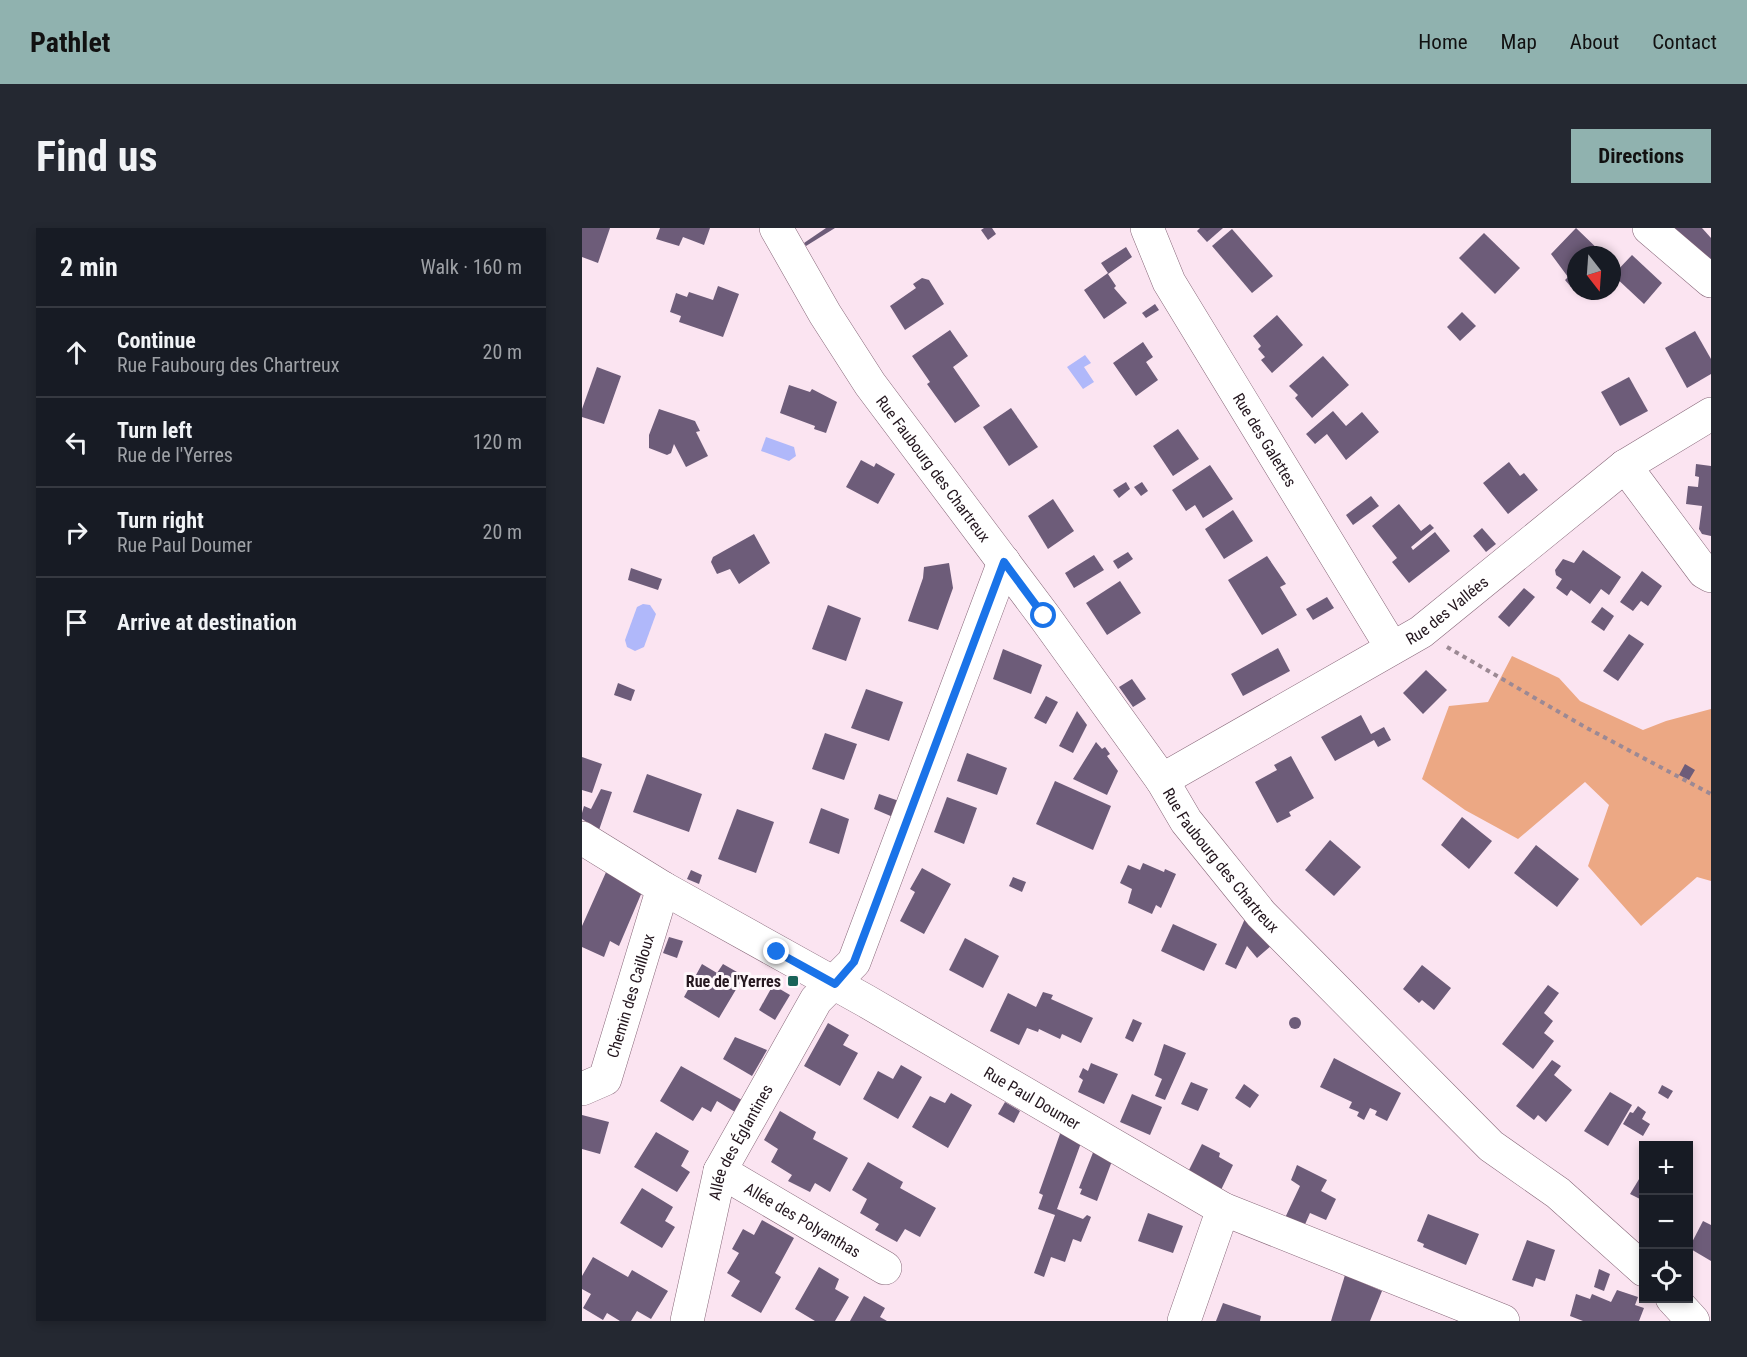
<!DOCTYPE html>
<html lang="en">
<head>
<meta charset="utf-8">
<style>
	body { margin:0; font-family:"Roboto Condensed",sans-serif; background:#242831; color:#f1f3f6 }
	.controls { position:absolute; right:18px; bottom:18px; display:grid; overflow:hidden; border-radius:0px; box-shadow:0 3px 9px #0003 }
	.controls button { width:54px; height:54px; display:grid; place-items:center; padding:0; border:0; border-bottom:2px solid #363941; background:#171b24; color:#f1f3f6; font:30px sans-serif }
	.compass { position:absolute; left:985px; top:18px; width:54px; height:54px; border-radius:50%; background:#171b24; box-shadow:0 3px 9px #0003; rotate:163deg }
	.stop { position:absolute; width:18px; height:18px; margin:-14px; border:4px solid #1a73e8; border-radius:50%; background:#fff }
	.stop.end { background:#1a73e8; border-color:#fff; box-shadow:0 2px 6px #0008 }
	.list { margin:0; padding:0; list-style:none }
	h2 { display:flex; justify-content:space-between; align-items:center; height:78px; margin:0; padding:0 24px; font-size:26px }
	h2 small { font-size:20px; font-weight:400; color:#9ea1a6 }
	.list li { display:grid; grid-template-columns:39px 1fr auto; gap:18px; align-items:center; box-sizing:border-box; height:90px; padding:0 24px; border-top:2px solid #363941 }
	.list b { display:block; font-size:22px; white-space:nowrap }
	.list p { margin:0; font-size:20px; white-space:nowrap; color:#9ea1a6 }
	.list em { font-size:20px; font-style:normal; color:#9ea1a6 }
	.icon { flex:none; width:33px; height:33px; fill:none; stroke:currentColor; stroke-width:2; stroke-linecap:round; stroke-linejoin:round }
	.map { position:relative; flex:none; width:1129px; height:1093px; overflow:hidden; border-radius:0px }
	header { display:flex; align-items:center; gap:36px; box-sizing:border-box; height:84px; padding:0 30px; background:#90b2af; color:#111 }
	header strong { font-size:28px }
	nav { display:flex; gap:33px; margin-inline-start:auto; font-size:21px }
	.intro { display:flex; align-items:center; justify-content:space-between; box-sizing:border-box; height:144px; padding:0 36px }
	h1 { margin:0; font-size:42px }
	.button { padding:15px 27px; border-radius:0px; background:#90b2af; color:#111; font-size:21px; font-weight:700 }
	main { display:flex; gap:36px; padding:0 36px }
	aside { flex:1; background:#171b24; border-radius:0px; box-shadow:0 3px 9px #0003 }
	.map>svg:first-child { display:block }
</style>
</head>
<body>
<header>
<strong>Pathlet</strong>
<nav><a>Home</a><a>Map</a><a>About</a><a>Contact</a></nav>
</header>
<div class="intro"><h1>Find us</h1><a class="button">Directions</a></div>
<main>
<aside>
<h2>2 min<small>Walk · 160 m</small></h2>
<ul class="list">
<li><svg class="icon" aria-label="ahead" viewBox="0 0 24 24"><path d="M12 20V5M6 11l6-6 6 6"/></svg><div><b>Continue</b><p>Rue Faubourg des Chartreux</p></div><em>20 m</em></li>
<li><svg class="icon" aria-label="left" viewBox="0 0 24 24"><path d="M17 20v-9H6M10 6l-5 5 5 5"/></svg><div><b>Turn left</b><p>Rue de l'Yerres</p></div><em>120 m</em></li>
<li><svg class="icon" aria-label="right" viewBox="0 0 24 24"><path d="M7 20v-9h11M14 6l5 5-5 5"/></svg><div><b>Turn right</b><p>Rue Paul Doumer</p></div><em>20 m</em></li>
<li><svg class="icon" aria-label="arrive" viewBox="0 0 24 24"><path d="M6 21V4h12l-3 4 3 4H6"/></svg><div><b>Arrive at destination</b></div></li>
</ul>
</aside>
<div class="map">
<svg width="1129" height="1093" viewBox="0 0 1129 1093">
	<rect width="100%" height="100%" fill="#fbe4f1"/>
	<polygon fill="#eca884" points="930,428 977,450 998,473 1061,502 1084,493 1129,481 1129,653 1115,649 1059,698 1006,638 1027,577 1003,554 936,611 883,582 840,551 867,478 906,474"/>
	<g fill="#b0b8fa">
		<polygon points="503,127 509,135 502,139 512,154 501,161 485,139"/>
		<polygon points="184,209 212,219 214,228 207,233 179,223"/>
		<polygon points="61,376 68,377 74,386 62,419 53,423 45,419 43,412 55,379"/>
	</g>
	<g fill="#6d5c79">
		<polygon points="0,0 28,0 16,35 0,29"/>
		<polygon points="78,0 128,0 122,17 101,9 97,18 74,11"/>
		<polygon points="244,0 253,0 224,18 222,15"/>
		<polygon points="402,0 410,0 414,6 406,12 399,2"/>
		<polygon points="618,0 641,0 625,14 615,3"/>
		<polygon points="994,0 1022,27 994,27 994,54 989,59 983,52 986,49 969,26"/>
		<polygon points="1086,0 1120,0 1129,10 1129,48"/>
		<polygon points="650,1 691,48 670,65 630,18"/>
		<polygon points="902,5 938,40 913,66 877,30"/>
		<polygon points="544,19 550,29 526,46 534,58 532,60 545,75 522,91 502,62 526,45 519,35"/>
		<polygon points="1050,27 1080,55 1062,76 1031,47"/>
		<polygon points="340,50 347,52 362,76 323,102 308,78 334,60 331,56"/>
		<polygon points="136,58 157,66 141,109 97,94 99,88 88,84 94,65 105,69 107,64 131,72"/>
		<polygon points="573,76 577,82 564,90 560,85"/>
		<polygon points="880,84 894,98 878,113 865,99"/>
		<polygon points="695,87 721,117 690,145 679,132 683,129 676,121 679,118 671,108"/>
		<polygon points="368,102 386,128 371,139 398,178 373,195 345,156 348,154 330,128"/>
		<polygon points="1113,103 1129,131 1129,146 1105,160 1083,120"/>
		<polygon points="561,114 571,129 564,134 576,152 554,168 531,135"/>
		<polygon points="741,128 767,157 730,190 713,170 716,167 707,158"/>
		<polygon points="15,139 39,148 22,196 0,189 0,181"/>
		<polygon points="1047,149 1066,183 1038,198 1019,164"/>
		<polygon points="207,157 228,164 230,161 255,174 244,205 232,201 233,198 198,185"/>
		<polygon points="429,180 456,219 427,238 401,199"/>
		<polygon points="77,181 113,193 118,203 114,204 126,228 104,239 92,216 89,225 85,227 67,220 67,207"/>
		<polygon points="751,183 764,198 780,184 797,204 764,232 745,206 733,216 724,206"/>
		<polygon points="596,201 617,231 591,248 571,218"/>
		<polygon points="279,232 292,239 294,235 313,246 296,276 264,259"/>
		<polygon points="927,234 938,248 942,245 956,262 926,286 901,255"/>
		<polygon points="1114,236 1129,238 1129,308 1120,306 1117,301 1120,278 1104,276 1106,258 1116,259 1117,249 1113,248"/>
		<polygon points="628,237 651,271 621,290 613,277 604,283 590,262"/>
		<polygon points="544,254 548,261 537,270 531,262"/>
		<polygon points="560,254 566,263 559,268 552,259"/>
		<polygon points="789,268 797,278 771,297 764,287"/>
		<polygon points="471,271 492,303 466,321 446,288"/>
		<polygon points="817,276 839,303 848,296 852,300 829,319 831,322 853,304 868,323 827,355 810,334 815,330 790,298"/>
		<polygon points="651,282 671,313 642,331 623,301"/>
		<polygon points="900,300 914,316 904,324 891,308"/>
		<polygon points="172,306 188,335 157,356 148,341 135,346 129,334 131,329"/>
		<polygon points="1001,322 1039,349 1027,367 1019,361 1008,376 989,362 985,368 974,360 980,351 974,347 973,342 981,331 992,335"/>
		<polygon points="546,324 551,331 536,341 531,333"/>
		<polygon points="512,327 522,342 492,360 483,345"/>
		<polygon points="685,328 704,356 698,359 715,387 680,407 646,352"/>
		<polygon points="367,335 371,360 356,402 326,393 341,350 342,339"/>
		<polygon points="49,340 80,351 76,362 46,352"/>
		<polygon points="1060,343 1080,358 1066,378 1059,373 1051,383 1038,374"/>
		<polygon points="538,353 559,385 525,407 504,375"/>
		<polygon points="942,360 953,369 927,399 916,389"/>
		<polygon points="745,369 752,380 731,392 724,381"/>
		<polygon points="246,377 279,390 264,433 230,421"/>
		<polygon points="1020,379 1032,388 1022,403 1009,394"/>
		<polygon points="1047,406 1062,416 1036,453 1021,443"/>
		<polygon points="696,420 708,443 661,468 649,446"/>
		<polygon points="421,421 460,437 449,466 411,451"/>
		<polygon points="844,442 865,462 841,486 821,465"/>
		<polygon points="550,451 564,471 551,479 537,459"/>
		<polygon points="36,455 53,462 49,473 32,467"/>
		<polygon points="284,461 321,474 307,513 269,500"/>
		<polygon points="464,468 476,474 464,496 452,490"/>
		<polygon points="495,483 505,497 491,525 477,518"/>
		<polygon points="779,487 789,506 802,499 809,512 796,519 792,512 753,533 739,509"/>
		<polygon points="243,505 275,516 262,552 230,541"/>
		<polygon points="514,514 520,521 523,519 528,526 525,528 536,543 525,567 491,551"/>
		<polygon points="385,525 425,540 415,567 375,553"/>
		<polygon points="709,528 732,570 707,584 709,588 695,595 673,554 695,542 692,537"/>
		<polygon points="0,529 20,536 10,565 0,562"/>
		<polygon points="1103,536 1113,542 1107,552 1097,547"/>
		<polygon points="65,546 120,566 107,604 51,584"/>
		<polygon points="473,553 529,578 511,622 454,596"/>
		<polygon points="19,561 30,564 17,602 0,591 0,585 2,578 9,581"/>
		<polygon points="297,566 317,573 311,589 292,581"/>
		<polygon points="365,569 395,580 382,616 352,604"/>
		<polygon points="239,580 267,591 257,626 227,615"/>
		<polygon points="155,581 192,594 174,645 136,631"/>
		<polygon points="880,589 910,613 887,641 859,617"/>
		<polygon points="748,612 779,639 752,668 723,642"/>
		<polygon points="954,617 997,651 975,679 932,645"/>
		<polygon points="561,635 582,644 583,641 594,646 579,680 574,677 570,686 546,675 550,661 538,655 546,637 558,642"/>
		<polygon points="340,640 369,656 342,706 318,693 333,664 328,661"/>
		<polygon points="25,642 60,664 37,718 28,713 22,729 0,719 0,698"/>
		<polygon points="109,642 120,647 117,656 105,651"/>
		<polygon points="431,649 444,654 440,664 427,658"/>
		<polygon points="665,686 690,717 675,730 665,718 654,741 643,736"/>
		<polygon points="591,696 635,716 622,743 579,723"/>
		<polygon points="87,709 101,713 95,730 81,725"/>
		<polygon points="383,710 417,728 401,760 367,742"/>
		<polygon points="120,736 135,745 141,736 162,748 137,790 102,769"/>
		<polygon points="840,737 869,760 852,782 840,772 837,775 821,761"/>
		<polygon points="191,757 208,767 193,792 177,782"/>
		<polygon points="966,757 977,765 962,785 971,793 962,805 972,813 951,841 920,816"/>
		<polygon points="461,764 471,767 469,771 511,790 499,815 480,806 478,811 457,801 456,804 445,800 437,817 408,803 426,765 454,779"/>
		<circle cx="713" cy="795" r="6"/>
		<polygon points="551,791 560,795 551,814 543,810"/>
		<polygon points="246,795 267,807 261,817 276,825 258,858 222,838"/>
		<polygon points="153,809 185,822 170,848 141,831"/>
		<polygon points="582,816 604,825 583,872 573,868 580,851 572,847"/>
		<polygon points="752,830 819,865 805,893 793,887 795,883 788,880 782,892 775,888 777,884 767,880 770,874 738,859"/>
		<polygon points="970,832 979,838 972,847 990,862 964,894 956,887 952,892 934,878"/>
		<polygon points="509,835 536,846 522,876 496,864 501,852 497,849 501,840 506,843"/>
		<polygon points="319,837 340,849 316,891 281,871 296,843 311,851"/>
		<polygon points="99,838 160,872 153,884 135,873 129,884 120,879 111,893 78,873"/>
		<polygon points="609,854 626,861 616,883 599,876"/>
		<polygon points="662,856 677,867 668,880 653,870"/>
		<polygon points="1080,857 1091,863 1086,871 1076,865"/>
		<polygon points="1028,864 1050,877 1026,918 1002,903"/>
		<polygon points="369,865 390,877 366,920 330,899 348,868 363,875"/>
		<polygon points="550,866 580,879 568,907 538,894"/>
		<polygon points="423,874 438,883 432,895 416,886"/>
		<polygon points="1056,878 1064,884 1060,891 1068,896 1061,908 1041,896 1048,884 1051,885"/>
		<polygon points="198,883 234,904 231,911 266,930 248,964 233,955 228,964 206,953 210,947 189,934 196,921 182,912"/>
		<polygon points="0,887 27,894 18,926 0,921"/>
		<polygon points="479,903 499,915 475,981 501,991 505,987 509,989 499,1014 491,1011 483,1034 469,1029 462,1049 452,1045 473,987 456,981 461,967 457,965"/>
		<polygon points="74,904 107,923 99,938 108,944 95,964 52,939"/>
		<polygon points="620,916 638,925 637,929 651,937 639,962 607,942"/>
		<polygon points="512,922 530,933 515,973 498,966 500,961 497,960"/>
		<polygon points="286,934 321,954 318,960 354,980 338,1009 323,1001 315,1014 293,1002 297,996 278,985 285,971 270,962"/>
		<polygon points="715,937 745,952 739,963 754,971 744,992 728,985 721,1001 702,992 718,958 709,952"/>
		<polygon points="1062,943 1062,973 1048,966"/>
		<polygon points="60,960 91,979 83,993 93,999 80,1020 38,995"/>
		<polygon points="566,985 601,998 591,1025 556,1013"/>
		<polygon points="846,986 897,1006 884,1037 841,1019 842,1016 835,1013"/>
		<polygon points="180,992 212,1010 193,1045 199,1049 179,1085 149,1068 158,1053 145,1045 157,1025 150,1021 161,1001 172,1007"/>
		<polygon points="1121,993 1129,997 1129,1033 1107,1020"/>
		<polygon points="945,1012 973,1022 963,1053 954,1050 951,1059 930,1052"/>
		<polygon points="11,1029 46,1049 50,1042 86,1063 69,1091 55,1083 49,1093 38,1093 25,1085 21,1092 1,1080 9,1066 0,1061 0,1048"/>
		<polygon points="237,1039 257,1051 253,1061 267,1069 253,1093 233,1093 213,1081"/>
		<polygon points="1017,1041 1028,1046 1022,1063 1012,1059"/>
		<polygon points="763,1047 800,1063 788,1093 749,1093"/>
		<polygon points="1035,1062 1056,1069 1053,1077 1062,1080 1057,1093 1001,1093 988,1088 994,1066 1008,1071 1010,1066 1029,1074"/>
		<polygon points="282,1068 303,1080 298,1089 305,1093 268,1093"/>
		<polygon points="641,1075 679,1088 678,1093 634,1093"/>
	</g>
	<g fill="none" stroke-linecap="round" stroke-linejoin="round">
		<g stroke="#876779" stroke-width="34">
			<g id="minor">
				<path id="s1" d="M194,0L243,86L288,156L462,388L580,552L604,593L679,686L909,918L976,965L1062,1042"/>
				<path id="s2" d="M565,0L587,54L810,420"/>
				<polyline points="1067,0 1129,53"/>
				<polyline points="1043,238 1122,344 1129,348"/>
				<path id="s3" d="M580,552L839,404L1043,238L1129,186"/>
				<path id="s4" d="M0,610L81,660L284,773L641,981L921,1093"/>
				<path id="s5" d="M0,861L23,851L81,660"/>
				<path id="s6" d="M138,943L303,1040"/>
				<polyline points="1090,1070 1111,1093"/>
				<path id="s7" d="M105,1093L138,943L234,772L272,734L422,334"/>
				<polyline points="602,1093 641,981"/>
			</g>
		</g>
		<polyline stroke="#9c8994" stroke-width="4" stroke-dasharray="4.5 4.5" stroke-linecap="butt" points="865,419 1003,499 1129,566"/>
		<use href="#minor" stroke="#fff" stroke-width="33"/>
	</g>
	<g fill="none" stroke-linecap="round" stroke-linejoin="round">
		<polyline stroke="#1a73e8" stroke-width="8" points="195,724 253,756 272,734 422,334 462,388"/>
	</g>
	<rect fill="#196258" stroke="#fef7fb" stroke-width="2" x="205" y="747" width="12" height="12" rx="3"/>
	<g text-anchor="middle" stroke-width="6" stroke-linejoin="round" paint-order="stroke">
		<g font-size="16" fill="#24171f" stroke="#fef7fb">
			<text dy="6" stroke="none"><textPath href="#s2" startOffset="243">Rue des Galettes</textPath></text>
			<text dy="6" stroke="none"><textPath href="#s1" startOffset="288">Rue Faubourg des Chartreux</textPath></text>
			<text dy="6" stroke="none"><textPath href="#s3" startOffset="332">Rue des Vallées</textPath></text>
			<text dy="6" stroke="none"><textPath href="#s1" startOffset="774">Rue Faubourg des Chartreux</textPath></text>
			<text dy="6" stroke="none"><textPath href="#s5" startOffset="112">Chemin des Cailloux</textPath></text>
			<text dy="6" stroke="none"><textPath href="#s4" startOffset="520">Rue Paul Doumer</textPath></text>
			<text dy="6" stroke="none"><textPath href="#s7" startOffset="188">Allée des Églantines</textPath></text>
			<text dy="6" stroke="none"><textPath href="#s6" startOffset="96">Allée des Polyanthas</textPath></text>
		</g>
		<g font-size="16" font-weight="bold" fill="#24171f" stroke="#fef7fb" text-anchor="end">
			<text x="199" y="759">Rue de l'Yerres</text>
		</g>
	</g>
</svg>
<div class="controls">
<button>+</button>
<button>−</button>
<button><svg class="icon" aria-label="locate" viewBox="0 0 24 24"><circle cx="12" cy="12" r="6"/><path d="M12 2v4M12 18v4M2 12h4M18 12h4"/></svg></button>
</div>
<svg class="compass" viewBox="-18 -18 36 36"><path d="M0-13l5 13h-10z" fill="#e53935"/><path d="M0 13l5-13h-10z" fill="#9ea1a6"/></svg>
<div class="stop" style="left:462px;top:388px"></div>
<div class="stop end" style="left:195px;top:724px"></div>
</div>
</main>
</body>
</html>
